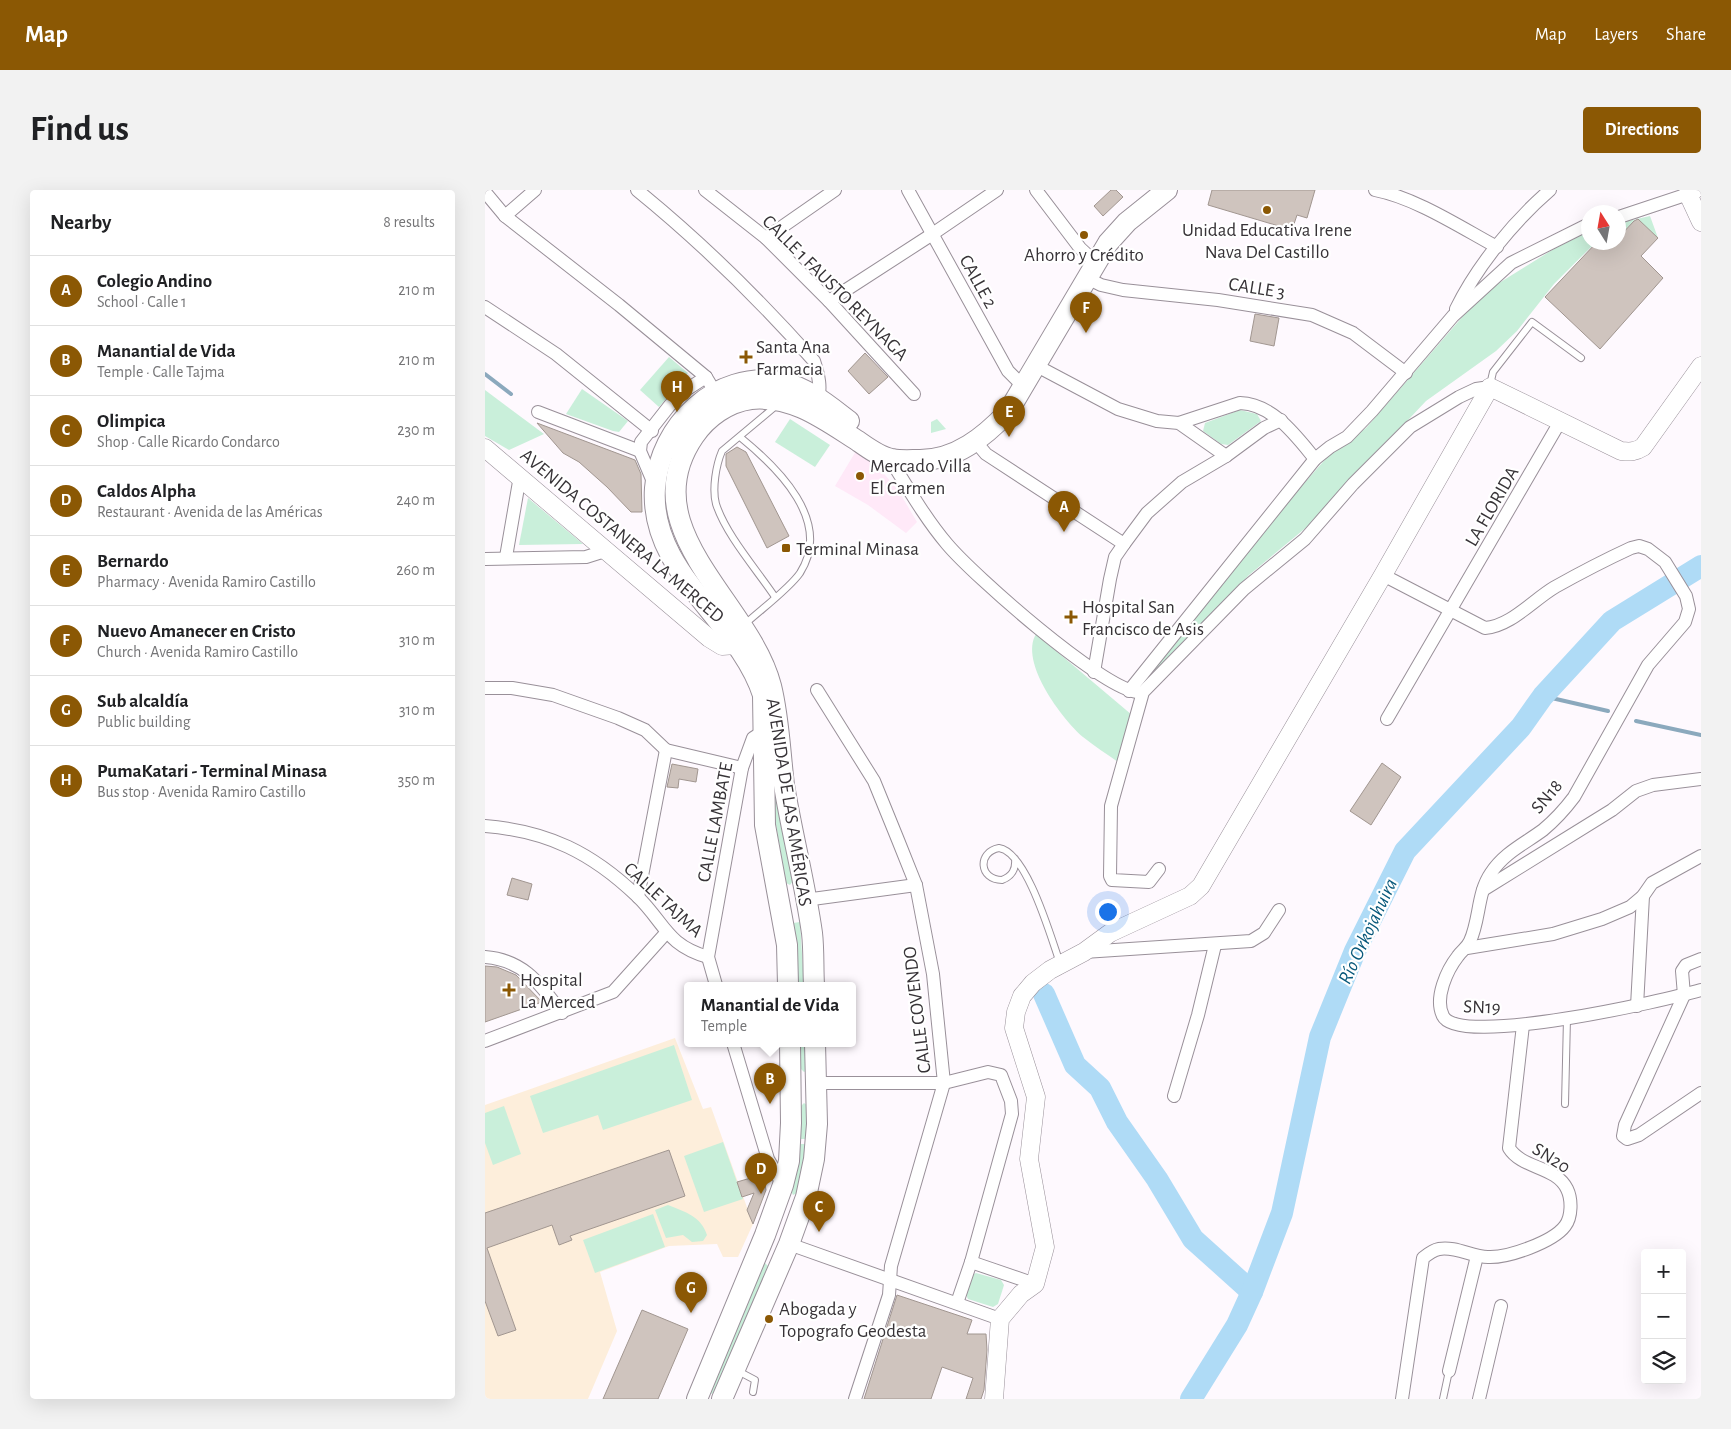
<!DOCTYPE html>
<html lang="en">
<head>
<meta charset="utf-8">
<style>
	body { margin:0; font-family:"Alegreya Sans",sans-serif; background:#f2f2f2; color:#202124 }
	.controls { position:absolute; right:15px; bottom:15px; display:grid; overflow:hidden; border-radius:5px; box-shadow:0 5px 20px #0002 }
	.controls button { width:45px; height:45px; display:grid; place-items:center; padding:0; border:0; border-bottom:1px solid #e0e0e0; background:#fff; color:#202124; font:25px sans-serif }
	.compass { position:absolute; left:1096px; top:15px; width:45px; height:45px; border-radius:50%; background:#fff; box-shadow:0 5px 20px #0002; rotate:349deg }
	.you { position:absolute; left:622px; top:721px; width:18px; height:18px; margin:-12px; border:4px solid #fff; border-radius:50%; background:#1a73e8; box-shadow:0 0 0 8px #1a73e833 }
	.badge { display:grid; place-items:center; width:32px; height:32px; border-radius:50%; background:#8b5804; color:#fff; font-size:16px; font-weight:700 }
	.pin { position:absolute; translate:-50% -41px; filter:drop-shadow(0 1px 2px #0008) }
	.pin::after { content:''; position:absolute; top:26px; width:18px; height:15px; background:inherit; clip-path:polygon(0 0,100% 0,50% 100%) }
	.popup { position:absolute; left:199px; top:792px; width:172px; height:65px; box-sizing:border-box; display:grid; place-content:center; border-radius:5px; background:#fff; filter:drop-shadow(0 1px 4px #0005); font-size:16px; white-space:nowrap; color:#757577 }
	.popup b { font-size:19px; color:#202124 }
	.popup::after { content:''; position:absolute; left:50%; top:100%; margin-left:-10px; border:10px solid transparent; border-top-color:#fff }
	.list { margin:0; padding:0; list-style:none }
	h2 { display:flex; justify-content:space-between; align-items:center; height:65px; margin:0; padding:0 20px; font-size:21px }
	h2 small { font-size:16px; font-weight:400; color:#757577 }
	.list li { display:grid; grid-template-columns:32px 1fr auto; gap:15px; align-items:center; box-sizing:border-box; height:70px; padding:0 20px; border-top:1px solid #e0e0e0 }
	.list b { display:block; font-size:19px; white-space:nowrap }
	.list p { margin:0; font-size:16px; white-space:nowrap; color:#757577 }
	.list em { font-size:16px; font-style:normal; color:#757577 }
	.icon { flex:none; width:28px; height:28px; fill:none; stroke:currentColor; stroke-width:2; stroke-linecap:round; stroke-linejoin:round }
	.map { position:relative; flex:none; width:1216px; height:1209px; overflow:hidden; border-radius:5px }
	header { display:flex; align-items:center; gap:30px; box-sizing:border-box; height:70px; padding:0 25px; background:#8b5804; color:#fff }
	header strong { font-size:24px }
	nav { display:flex; gap:28px; margin-inline-start:auto; font-size:18px }
	.intro { display:flex; align-items:center; justify-content:space-between; box-sizing:border-box; height:120px; padding:0 30px }
	h1 { margin:0; font-size:35px }
	.button { padding:12px 22px; border-radius:5px; background:#8b5804; color:#fff; font-size:18px; font-weight:700 }
	main { display:flex; gap:30px; padding:0 30px }
	aside { flex:1; background:#fff; border-radius:5px; box-shadow:0 5px 20px #0002 }
	.map>svg:first-child { display:block }
</style>
</head>
<body>
<header>
<strong>Map</strong>
<nav><a>Map</a><a>Layers</a><a>Share</a></nav>
</header>
<div class="intro"><h1>Find us</h1><a class="button">Directions</a></div>
<main>
<aside>
<h2>Nearby<small>8 results</small></h2>
<ul class="list">
<li><span class="badge">A</span><div><b>Colegio Andino</b><p>School · Calle 1</p></div><em>210 m</em></li>
<li><span class="badge">B</span><div><b>Manantial de Vida</b><p>Temple · Calle Tajma</p></div><em>210 m</em></li>
<li><span class="badge">C</span><div><b>Olimpica</b><p>Shop · Calle Ricardo Condarco</p></div><em>230 m</em></li>
<li><span class="badge">D</span><div><b>Caldos Alpha</b><p>Restaurant · Avenida de las Américas</p></div><em>240 m</em></li>
<li><span class="badge">E</span><div><b>Bernardo</b><p>Pharmacy · Avenida Ramiro Castillo</p></div><em>260 m</em></li>
<li><span class="badge">F</span><div><b>Nuevo Amanecer en Cristo</b><p>Church · Avenida Ramiro Castillo</p></div><em>310 m</em></li>
<li><span class="badge">G</span><div><b>Sub alcaldía</b><p>Public building</p></div><em>310 m</em></li>
<li><span class="badge">H</span><div><b>PumaKatari - Terminal Minasa</b><p>Bus stop · Avenida Ramiro Castillo</p></div><em>350 m</em></li>
</ul>
</aside>
<div class="map">
<svg width="1216" height="1209" viewBox="0 0 1216 1209">
	<rect width="100%" height="100%" fill="#fef9fe"/>
	<polygon fill="#ffe9f8" points="371,261 387,270 413,300 432,332 421,343 383,315 350,296"/>
	<polygon fill="#fdeedb" points="190,848 218,919 226,917 268,1034 253,1067 238,1067 232,1054 184,1056 115,1082 132,1141 103,1209 0,1209 0,915"/>
	<g fill="#c9efda">
		<polygon points="1165,26 1173,48 1151,28 1134,47 1134,33"/>
		<polygon points="1103,42 1104,52 1110,53 1069,94 1032,141 1011,161 941,211 823,336 764,385 687,469 663,487 779,339 844,265 881,238 998,103 1088,47"/>
		<polygon points="184,167 203,183 174,217 155,200"/>
		<polygon points="97,199 143,231 134,242 128,241 81,224"/>
		<polygon points="0,200 59,244 24,260 0,246"/>
		<polygon points="755,220 772,224 776,231 743,255 736,254 718,241 720,233"/>
		<polygon points="305,229 345,255 330,277 290,252"/>
		<polygon points="452,229 461,239 446,243 446,232"/>
		<polygon points="43,308 98,354 34,355"/>
		<path d="M551,444L647,525L633,572C622,564 609,556 598,547C577,529 534,472 551,444Z"/>
		<polygon points="288,597 291,599 308,691 305,695 301,693 285,600"/>
		<polygon points="315,732 319,795 313,795 308,733"/>
		<polygon points="315,853 322,853 321,881 319,882 316,879"/>
		<polygon points="189,855 207,910 118,940 113,925 58,943 45,906"/>
		<polygon points="319,913 323,916 322,949 316,949 316,916"/>
		<polygon points="19,916 36,964 8,975 0,953 0,923"/>
		<polygon points="238,952 258,1009 219,1022 199,966"/>
		<polygon points="315,954 321,954 312,1003 308,1005 306,1001"/>
		<path d="M183,1015C200,1022 216,1026 222,1045L218,1051L207,1052L198,1045L181,1048L170,1020Z"/>
		<polygon points="168,1024 180,1057 110,1083 98,1050"/>
		<polygon points="279,1072 283,1076 230,1203 225,1204 223,1203"/>
		<polygon points="491,1083 516,1090 519,1095 513,1114 508,1117 483,1109 481,1105 487,1085"/>
	</g>
	<g fill="none" stroke-linecap="round" stroke-linejoin="round">
		<g stroke="#8ba9bd" stroke-width="4">
			<polyline points="0,184 26,204"/>
			<polyline points="1058,506 1123,521"/>
			<polyline points="1151,531 1216,545"/>
		</g>
		<g stroke="#afdbf6" stroke-width="22">
			<polyline points="559,804 590,875 615,898 632,932 672,989 708,1049 767,1102"/>
			<polyline points="706,1209 752,1135 767,1102 797,1023 835,847 870,761 920,661 1036,537 1058,506 1127,431 1216,376"/>
		</g>
	</g>
	<g fill="#cfc4be" stroke="#a19690">
		<polygon points="626,0 631,0 638,7 618,26 609,16"/>
		<polygon points="727,0 830,0 822,28 812,25 807,40 723,15"/>
		<polygon points="1153,29 1173,48 1156,66 1178,88 1115,159 1060,107 1112,52 1134,52 1134,47 1149,31"/>
		<polygon points="770,124 794,128 789,156 765,151"/>
		<polygon points="380,163 403,187 384,204 363,181"/>
		<polygon points="52,233 150,270 156,284 157,322 146,322 122,297 94,272 78,263"/>
		<polygon points="252,257 261,262 304,346 282,358 241,276 241,264"/>
		<polygon points="897,573 916,587 886,635 865,621"/>
		<polygon points="187,574 213,579 211,592 194,589 193,598 182,597"/>
		<polygon points="27,688 47,694 43,710 22,705"/>
		<polygon points="0,776 12,777 31,785 57,812 0,832"/>
		<polygon points="184,960 200,1006 85,1046 87,1050 74,1055 67,1035 2,1058 31,1140 13,1146 0,1111 0,1023"/>
		<polygon points="278,983 281,1000 268,1034 262,1020 269,1003 257,1007 252,992 276,985 276,988"/>
		<polygon points="412,1105 487,1130 482,1144 501,1144 502,1160 499,1200 496,1209 481,1209 488,1188 457,1177 446,1209 379,1209"/>
		<polygon points="157,1120 203,1139 173,1209 118,1209"/>
	</g>
	<g fill="none" stroke-linecap="round" stroke-linejoin="round">
		<g stroke="#999099" stroke-width="8">
			<g id="lane">
				<polyline points="1005,195 1008,182 1047,132 1096,168"/>
				<path d="M255,247C293,278 348,331 315,383C304,399 274,421 259,435"/>
				<path d="M290,407C272,380 241,345 231,314C227,299 231,275 237,261L292,215"/>
				<path d="M530,669C531,680 527,686 517,690C494,690 492,662 514,658C542,662 566,748 575,773"/>
				<polyline points="1080,914 1082,828"/>
				<polyline points="251,1180 270,1190 268,1202"/>
				<polyline points="958,1209 964,1181"/>
			</g>
		</g>
		<g stroke="#999099" stroke-width="14">
			<g id="street">
				<path d="M152,0C216,52 274,109 329,171C333,183 338,200 331,213"/>
				<polyline points="220,0 281,48 344,111 429,204"/>
				<polyline points="423,0 523,181 539,197"/>
				<polyline points="551,0 595,58 610,72"/>
				<path d="M890,0C931,8 975,37 1012,57"/>
				<polyline points="0,2 20,26 134,115 221,187 233,207"/>
				<polyline points="20,26 50,0"/>
				<polyline points="1134,27 1203,4"/>
				<polyline points="281,48 350,0"/>
				<polyline points="602,88 616,95 638,100 733,110 827,125 868,143 921,183"/>
				<polyline points="344,111 446,45 512,0"/>
				<polyline points="0,117 71,164 167,241"/>
				<path d="M971,119C992,76 1029,31 1065,0"/>
				<polyline points="550,175 633,219 672,231 694,233 741,266"/>
				<polyline points="53,222 155,261"/>
				<path d="M694,233L755,213C788,214 811,246 830,269"/>
				<polyline points="490,251 501,264 639,354"/>
				<path d="M405,269C423,298 440,328 462,354C489,386 615,497 652,502"/>
				<polyline points="169,294 155,261 156,252 185,215 201,200 221,187"/>
				<polyline points="21,367 35,286"/>
				<polyline points="0,369 101,367 120,361"/>
				<path d="M898,385L1000,438C1026,436 1048,410 1070,397C1095,383 1120,370 1146,358L1154,356L1163,359L1180,372L1201,406L1204,419L1200,432L1163,475L1089,607C1080,619 1070,630 1058,640C1039,654 1019,663 1006,683C992,703 995,730 985,751C982,758 977,760 973,766C962,780 949,808 958,826C973,858 1182,810 1216,800"/>
				<polyline points="609,482 625,389 630,367 639,354 662,323 697,292 741,266 779,238 796,230"/>
				<polyline points="0,498 27,498 68,505 133,528 160,540 181,560 257,578"/>
				<polyline points="332,500 389,591 413,650 431,695 448,784 459,893 406,1076 404,1105 370,1209"/>
				<polyline points="644,501 830,269 845,257 862,247 887,221 968,126 1026,73 1104,34"/>
				<polyline points="902,529 1076,230"/>
				<path d="M0,636C63,641 107,663 152,706C180,733 181,755 223,767"/>
				<polyline points="674,679 664,692 627,690 625,686 626,616 658,502 759,399 820,349 868,294 925,237 974,207 991,199 1005,197"/>
				<polyline points="998,700 1127,620 1151,601 1168,595 1216,589"/>
				<polyline points="153,707 181,560"/>
				<polyline points="320,710 431,695"/>
				<polyline points="982,758 1068,744 1117,729 1145,717 1158,706 1167,693 1216,666"/>
				<polyline points="599,762 766,751 779,743 794,720"/>
				<path d="M0,767C39,770 55,794 77,823"/>
				<polyline points="1216,769 1201,775 1197,781 1199,805 1140,935 1138,946 1142,949 1154,945 1216,903"/>
				<polyline points="231,795 223,767 257,578 268,548 279,541"/>
				<polyline points="1152,816 1158,706"/>
				<polyline points="0,851 128,802 181,743"/>
				<polyline points="248,853 283,969 298,995"/>
				<polyline points="331,893 459,893 503,882 516,885 526,911 527,924 486,1072 472,1113"/>
				<polyline points="689,906 713,825 730,755"/>
				<polyline points="304,1054 515,1129"/>
				<polyline points="486,1072 550,1094"/>
				<polyline points="964,1181 992,1066"/>
				<path d="M917,1209L938,1068C943,1064 948,1060 954,1059C971,1056 987,1067 1003,1067C1023,1068 1068,1052 1080,1036C1087,1027 1087,1009 1082,999C1071,976 1037,979 1024,958L1038,835"/>
				<polyline points="994,1209 1016,1116"/>
			</g>
		</g>
		<g stroke="#999099" stroke-width="19">
			<g id="secondary">
				<polyline points="1209,0 1203,4 1216,32"/>
				<polyline points="0,258 224,448 237,456 251,455"/>
				<path d="M509,1209L515,1129L536,1104L550,1094L560,1057L544,969L551,907L529,838L531,822L537,806L548,793L565,780L599,762L625,743L705,706L716,696L898,385L1005,197L1136,261C1145,262 1150,262 1158,257L1216,176"/>
			</g>
		</g>
		<g stroke="#999099" stroke-width="22">
			<g id="primary">
				<path d="M303,795L302,755L280,635L278,505C254,430 164,383 170,298C175,235 231,180 296,192C322,197 343,215 364,231"/>
				<path d="M329,795C328,778 329,760 327,743C320,693 307,644 299,595C295,562 294,528 286,496C265,412 145,339 209,246C222,227 243,212 266,209C308,205 340,230 373,251C383,258 395,267 407,269C415,271 426,270 435,270C471,270 499,247 523,222L623,53L642,32L682,0"/>
				<polyline points="212,1209 280,1045 298,995 304,971 306,933 305,853"/>
				<polyline points="237,1209 304,1054 321,1007 329,969 332,934 330,853"/>
			</g>
		</g>
		<use href="#lane" stroke="#fff" stroke-width="6"/>
		<use href="#street" stroke="#fff" stroke-width="12"/>
		<use href="#secondary" stroke="#fff" stroke-width="18"/>
		<use href="#primary" stroke="#fff" stroke-width="20"/>
	</g>
	<g fill="#8b5804" stroke="#fff" stroke-width="2">
		<circle cx="782" cy="20" r="5"/>
		<circle cx="599" cy="45" r="5"/>
		<path d="M258.5 159.5h5v5h5v5h-5v5h-5v-5h-5v-5h5z"/>
		<circle cx="375" cy="286" r="5"/>
		<rect x="296" y="353" width="10" height="10" rx="2.5"/>
		<path d="M583.5 419.5h5v5h5v5h-5v5h-5v-5h-5v-5h5z"/>
		<path d="M21.5 792.5h5v5h5v5h-5v5h-5v-5h-5v-5h5z"/>
		<circle cx="284" cy="1129" r="5"/>
	</g>
	<g text-anchor="middle" stroke-width="4.5" stroke-linejoin="round" paint-order="stroke">
		<g font-size="19" fill="#373337" stroke="#fff" text-anchor="start">
			<text x="782" y="46" text-anchor="middle">Unidad Educativa Irene<tspan x="782" dy="22">Nava Del Castillo</tspan></text>
			<text x="599" y="71" text-anchor="middle">Ahorro y Crédito</text>
			<text x="271" y="163">Santa Ana<tspan x="271" dy="22">Farmacia</tspan></text>
			<text x="385" y="282">Mercado Villa<tspan x="385" dy="22">El Carmen</tspan></text>
			<text x="311" y="365">Terminal Minasa</text>
			<text x="597" y="423">Hospital San<tspan x="597" dy="22">Francisco de Asis</tspan></text>
			<text x="35" y="796">Hospital<tspan x="35" dy="22">La Merced</tspan></text>
			<text x="294" y="1125">Abogada y<tspan x="294" dy="22">Topografo Geodesta</tspan></text>
		</g>
		<g font-size="19" fill="#373337" stroke="#fff">
			<text transform="translate(494 91) rotate(61)" y="7">CALLE 2</text>
			<text transform="translate(351 97) rotate(45)" y="7">CALLE 1 FAUSTO REYNAGA</text>
			<text transform="translate(772 97) rotate(9)" y="7">CALLE 3</text>
			<text transform="translate(1006 316) rotate(-60)" y="7">LA FLORIDA</text>
			<text transform="translate(138 345) rotate(40)" y="7">AVENIDA COSTANERA LA MERCED</text>
			<text transform="translate(1061 606) rotate(-50)" y="7">SN18</text>
			<text transform="translate(305 612) rotate(81)" y="7">AVENIDA DE LAS AMÉRICAS</text>
			<text transform="translate(229 632) rotate(-79)" y="7">CALLE LAMBATE</text>
			<text transform="translate(179 709) rotate(43)" y="7">CALLE TAJMA</text>
			<text transform="translate(997 816) rotate(2)" y="7">SN19</text>
			<text transform="translate(431 820) rotate(-97)" y="7">CALLE COVENDO</text>
			<text transform="translate(1067 967) rotate(32)" y="7">SN20</text>
		</g>
		<g font-size="20" font-style="italic" fill="#08597b" stroke="#fff">
			<text transform="translate(882 741) rotate(-65)" y="7">Río Orkojahuira</text>
		</g>
	</g>
</svg>
<div class="controls">
<button>+</button>
<button>−</button>
<button><svg class="icon" aria-label="layers" viewBox="0 0 24 24"><path d="M12 4l9 5-9 5-9-5zM3 14l9 5 9-5"/></svg></button>
</div>
<svg class="compass" viewBox="-18 -18 36 36"><path d="M0-13l5 13h-10z" fill="#e53935"/><path d="M0 13l5-13h-10z" fill="#757577"/></svg>
<div class="you"></div>
<div class="pin badge" style="left:579px;top:342px">A</div>
<div class="pin badge" style="left:285px;top:914px">B</div>
<div class="popup"><b>Manantial de Vida</b>Temple</div>
<div class="pin badge" style="left:334px;top:1042px">C</div>
<div class="pin badge" style="left:276px;top:1004px">D</div>
<div class="pin badge" style="left:524px;top:247px">E</div>
<div class="pin badge" style="left:601px;top:143px">F</div>
<div class="pin badge" style="left:206px;top:1123px">G</div>
<div class="pin badge" style="left:192px;top:222px">H</div>
</div>
</main>
</body>
</html>
